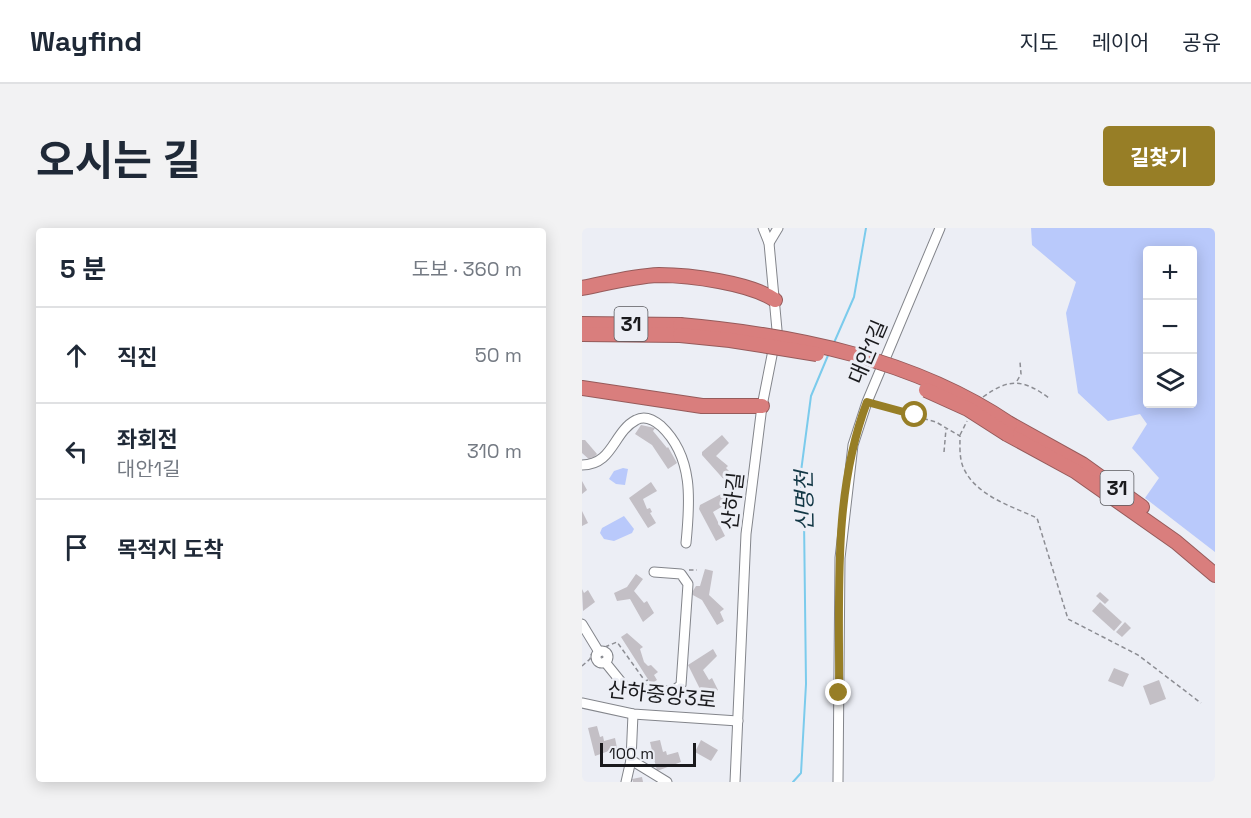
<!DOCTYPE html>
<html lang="ko">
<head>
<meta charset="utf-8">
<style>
	body { margin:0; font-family:"Space Grotesk","Noto Sans KR",sans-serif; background:#f2f2f3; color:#1f2937 }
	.controls { position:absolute; right:18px; top:18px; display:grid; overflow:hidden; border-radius:6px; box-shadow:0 3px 15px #0003 }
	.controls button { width:54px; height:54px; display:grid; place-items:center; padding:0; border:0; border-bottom:2px solid #e0e1e3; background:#fff; color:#1f2937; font:30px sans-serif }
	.scale { position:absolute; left:18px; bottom:15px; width:96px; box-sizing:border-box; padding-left:6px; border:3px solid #1a1a1d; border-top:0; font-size:16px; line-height:21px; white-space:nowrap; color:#1a1a1d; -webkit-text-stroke:4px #eceef5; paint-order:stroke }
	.stop { position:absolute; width:18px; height:18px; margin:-14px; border:4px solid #977e26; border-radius:50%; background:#fff }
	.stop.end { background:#977e26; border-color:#fff; box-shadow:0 2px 6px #0008 }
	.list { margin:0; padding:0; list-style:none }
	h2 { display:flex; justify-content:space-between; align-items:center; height:78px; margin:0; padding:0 24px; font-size:26px }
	h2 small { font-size:20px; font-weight:400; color:#747a83 }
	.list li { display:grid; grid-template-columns:39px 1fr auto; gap:18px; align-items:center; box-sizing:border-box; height:96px; padding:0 24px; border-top:2px solid #e0e1e3 }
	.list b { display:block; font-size:22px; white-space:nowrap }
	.list p { margin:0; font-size:20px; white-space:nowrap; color:#747a83 }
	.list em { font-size:20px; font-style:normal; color:#747a83 }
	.icon { flex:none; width:33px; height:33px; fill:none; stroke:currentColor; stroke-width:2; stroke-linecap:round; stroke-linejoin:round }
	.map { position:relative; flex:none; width:633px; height:554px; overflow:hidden; border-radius:6px }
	header { display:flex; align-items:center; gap:36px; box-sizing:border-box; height:84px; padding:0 30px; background:#fff; border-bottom:2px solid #e0e1e3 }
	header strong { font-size:28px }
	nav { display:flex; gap:33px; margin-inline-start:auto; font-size:21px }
	.intro { display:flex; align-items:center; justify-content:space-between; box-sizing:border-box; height:144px; padding:0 36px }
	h1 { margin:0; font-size:42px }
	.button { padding:15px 27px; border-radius:6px; background:#977e26; color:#fff; font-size:21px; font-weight:700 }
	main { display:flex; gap:36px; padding:0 36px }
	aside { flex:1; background:#fff; border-radius:6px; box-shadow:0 3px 15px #0003 }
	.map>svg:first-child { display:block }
</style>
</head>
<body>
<header>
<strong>Wayfind</strong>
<nav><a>지도</a><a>레이어</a><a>공유</a></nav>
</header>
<div class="intro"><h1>오시는 길</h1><a class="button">길찾기</a></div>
<main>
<aside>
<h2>5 분<small>도보 · 360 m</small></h2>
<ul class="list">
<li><svg class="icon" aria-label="ahead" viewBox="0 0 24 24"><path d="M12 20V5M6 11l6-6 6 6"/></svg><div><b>직진</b></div><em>50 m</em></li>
<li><svg class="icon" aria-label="left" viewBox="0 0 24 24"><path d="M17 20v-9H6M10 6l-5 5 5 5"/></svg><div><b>좌회전</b><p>대안1길</p></div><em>310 m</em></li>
<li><svg class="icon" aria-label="arrive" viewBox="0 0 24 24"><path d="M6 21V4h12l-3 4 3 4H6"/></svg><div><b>목적지 도착</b></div></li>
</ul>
</aside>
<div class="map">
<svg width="633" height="554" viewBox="0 0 633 554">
	<rect width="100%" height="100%" fill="#eceef5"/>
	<g fill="#b9c9fb" fill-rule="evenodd">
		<path d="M449,0H633V324L563,270L577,250L550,220L565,196L558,186L526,193L496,165L484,85L494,54L450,17ZM566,22H610V176H566Z"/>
		<polygon points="41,240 46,241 43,257 34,256 27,251 32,243"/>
		<polygon points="42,288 52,301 50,305 32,313 22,311 18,305 20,300"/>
	</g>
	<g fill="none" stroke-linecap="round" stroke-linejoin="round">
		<g stroke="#7bcbec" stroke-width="2">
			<polyline points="251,117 272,69 284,0"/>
			<polyline points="211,554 219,545 224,456 222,291 218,251 229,168 247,125"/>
		</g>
	</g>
	<g fill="#c3bfc5">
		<polygon points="59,197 73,200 71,203 85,220 86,219 95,235 86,241 70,217 53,206"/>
		<polygon points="140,207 147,215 134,228 146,238 144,240 152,248 145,255 120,227 120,224"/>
		<polygon points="0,212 3,212 15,226 9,233 0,225"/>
		<polygon points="0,253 5,262 0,266"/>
		<polygon points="69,254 75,263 61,271 65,281 68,280 70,284 68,285 74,295 66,300 47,270"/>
		<polygon points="141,265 146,275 131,284 143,308 134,313 117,281 118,277"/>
		<polygon points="0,283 6,295 0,298"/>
		<polygon points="123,341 131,343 127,367 142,381 138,384 142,393 135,397 120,372 109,366 114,358 118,358"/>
		<polygon points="54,346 61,351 52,363 62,375 65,373 72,385 61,394 48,371 35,373 32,365 45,359"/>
		<polygon points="0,361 2,365 6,362 13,374 1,383"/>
		<polygon points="518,364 527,372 523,376 514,368"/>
		<polygon points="518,374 540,394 532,403 510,383"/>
		<polygon points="543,394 549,400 540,409 534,404"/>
		<polygon points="45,405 61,419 58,421 62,434 66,438 69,437 76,444 72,447 75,452 69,456 39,409"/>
		<polygon points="131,421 135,428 121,442 127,452 130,450 136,462 123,471 106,437"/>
		<polygon points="532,440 547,446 541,459 526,453"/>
		<polygon points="577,452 584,471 568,477 561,458"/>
		<polygon points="15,498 18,509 21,508 22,513 33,510 35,520 13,528 6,500"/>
		<polygon points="78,512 81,524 84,523 85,527 96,524 99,534 75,543 68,514"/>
		<polygon points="119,512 136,522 129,533 113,524"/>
		<polygon points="60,549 61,554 51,554 50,551"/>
	</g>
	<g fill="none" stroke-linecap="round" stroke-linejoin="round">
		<g stroke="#83858b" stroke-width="11">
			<g id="minor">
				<polyline points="187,15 196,0"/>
				<path d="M0,237C31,237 31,204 54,192C63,187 72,192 79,198C112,229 108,274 104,315"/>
				<polyline points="0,396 17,424"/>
				<circle cx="20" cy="429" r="6"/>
				<polyline points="23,434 44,460 91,463 99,457 106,356 99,346 72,344"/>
				<polyline points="0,475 51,486 156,493"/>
				<polyline points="49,532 85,554"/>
				<polyline points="44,554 49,532 51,486"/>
				<polyline points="153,554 164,306 180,178 195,102 187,15 181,0"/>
				<polyline points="256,554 258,330 271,217 285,174 358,0"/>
			</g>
		</g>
		<g stroke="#965b5b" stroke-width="16">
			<g id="highway">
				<path d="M0,60C25,55 51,48 77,47C108,47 168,55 193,72"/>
				<polyline points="0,96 98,97"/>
				<polyline points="0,106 98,107"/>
				<polyline points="0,160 120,178 180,178"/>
				<polyline points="428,196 500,236 560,279"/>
				<polyline points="425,206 493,243 594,314 633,347"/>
			</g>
		</g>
		<g stroke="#8c8d93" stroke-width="1.5" stroke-dasharray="4.5 3" stroke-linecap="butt">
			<polyline points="435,153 439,146 438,134"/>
			<path d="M401,169C427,150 441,151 467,170"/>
			<path d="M291,176L354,194L378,208C378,218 377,231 382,241C395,268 429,278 455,290L486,391L556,427L619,475"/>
			<polyline points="378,207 385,193"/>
			<polyline points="362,224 364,201"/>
			<polyline points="107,342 115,342"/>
			<polyline points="23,419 35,414 63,453 66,452"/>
			<polyline points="0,438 8,431 9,426"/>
		</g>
		<use href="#minor" stroke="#fff" stroke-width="9"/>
		<use href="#highway" stroke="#d97e7d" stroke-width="14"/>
		<g stroke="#965b5b" stroke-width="16" stroke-linecap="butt">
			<g id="highway-bridge">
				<path d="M98,97C212,107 332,131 428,196"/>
				<polyline points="98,107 148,112 235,126"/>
				<polyline points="344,162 386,181 425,206"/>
			</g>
		</g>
		<use href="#highway-bridge" stroke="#d97e7d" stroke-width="14"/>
	</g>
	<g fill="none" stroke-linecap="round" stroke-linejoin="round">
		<path stroke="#977e26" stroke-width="8" d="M257,465C258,369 250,266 285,174L333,187"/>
	</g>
	<g text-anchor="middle" stroke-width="6" stroke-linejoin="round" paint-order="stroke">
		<g fill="#eceef5" stroke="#595a5e" stroke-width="1.5">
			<rect x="32.5" y="79" width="33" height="34" rx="4.5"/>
			<rect x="518.5" y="243" width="33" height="34" rx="4.5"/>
		</g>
		<g font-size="20" font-weight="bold" fill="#1a1a1d">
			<text x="49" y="103">31</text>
			<text x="535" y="267">31</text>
		</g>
		<g font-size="21" fill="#1a1a1d" stroke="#eceef5">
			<text transform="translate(286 124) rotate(-67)" y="7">대안1길</text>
			<text transform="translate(151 273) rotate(-83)" y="7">산하길</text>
			<text transform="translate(80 467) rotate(6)" y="7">산하중앙3로</text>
		</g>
		<g font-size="22" font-style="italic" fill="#123745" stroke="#eceef5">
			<text transform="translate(222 273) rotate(-91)" y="8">신명천</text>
		</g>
	</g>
</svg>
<div class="controls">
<button>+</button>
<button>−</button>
<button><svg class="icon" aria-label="layers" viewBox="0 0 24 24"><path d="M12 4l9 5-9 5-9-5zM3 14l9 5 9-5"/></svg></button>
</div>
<div class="scale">100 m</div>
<div class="stop" style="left:333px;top:187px"></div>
<div class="stop end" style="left:257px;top:465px"></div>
</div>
</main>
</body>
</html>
